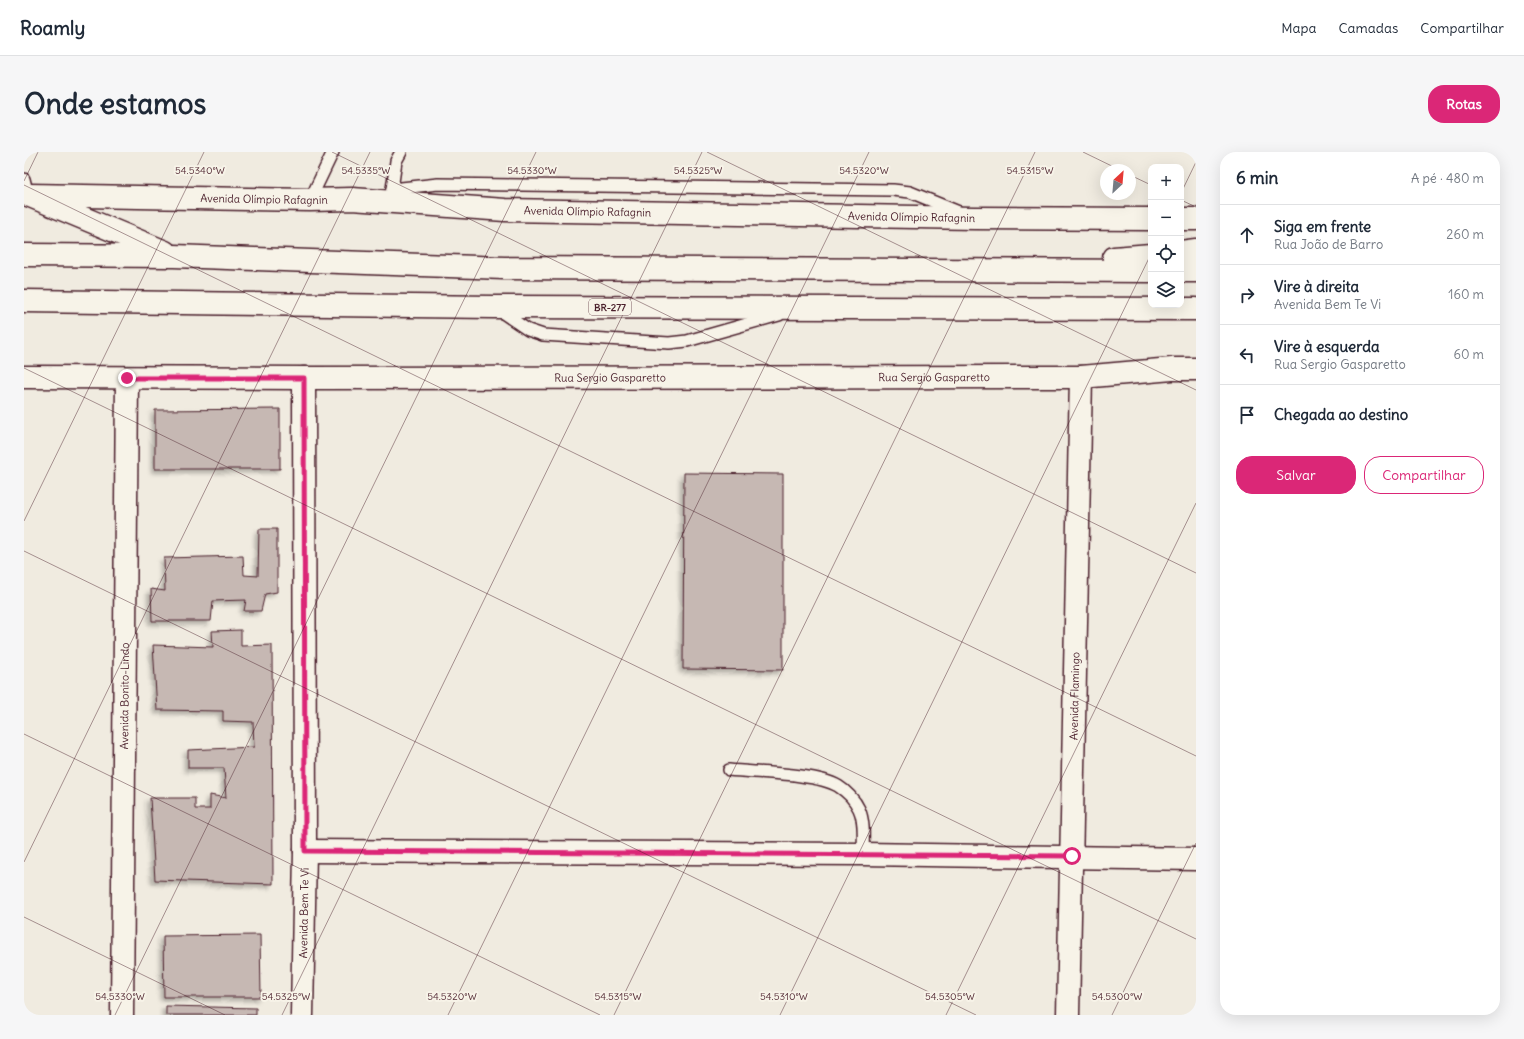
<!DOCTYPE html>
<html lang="pt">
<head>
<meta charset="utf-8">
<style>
	body { margin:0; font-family:Delius,sans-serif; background:#f6f6f7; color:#1f2937 }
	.controls { position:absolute; right:12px; top:12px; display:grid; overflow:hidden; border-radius:8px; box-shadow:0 4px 16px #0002 }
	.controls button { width:36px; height:36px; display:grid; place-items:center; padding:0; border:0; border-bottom:1px solid #e0e1e3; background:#fff; color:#1f2937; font:20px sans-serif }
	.compass { position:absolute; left:1076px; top:12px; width:36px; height:36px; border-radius:50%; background:#fff; box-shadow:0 4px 16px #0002; rotate:26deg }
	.stop { position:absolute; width:12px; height:12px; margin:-9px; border:3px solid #db2777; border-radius:50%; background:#fff }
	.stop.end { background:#db2777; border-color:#fff; box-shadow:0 1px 4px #0008 }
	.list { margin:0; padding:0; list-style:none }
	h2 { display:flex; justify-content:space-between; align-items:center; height:52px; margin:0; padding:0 16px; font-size:17px }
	h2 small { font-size:13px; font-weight:400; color:#747a83 }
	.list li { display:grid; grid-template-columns:26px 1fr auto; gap:12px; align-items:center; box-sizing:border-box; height:60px; padding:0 16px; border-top:1px solid #e0e1e3 }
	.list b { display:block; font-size:15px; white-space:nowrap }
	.list p { margin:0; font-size:13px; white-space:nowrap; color:#747a83 }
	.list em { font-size:13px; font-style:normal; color:#747a83 }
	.actions { display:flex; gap:8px; padding:12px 16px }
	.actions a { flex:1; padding:9px 0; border:1px solid #db2777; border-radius:16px; text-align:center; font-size:14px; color:#db2777 }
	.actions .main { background:#db2777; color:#fff }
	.icon { flex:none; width:22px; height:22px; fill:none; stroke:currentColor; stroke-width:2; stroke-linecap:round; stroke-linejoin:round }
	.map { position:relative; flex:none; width:1172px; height:863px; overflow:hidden; border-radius:16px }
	header { display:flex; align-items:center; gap:24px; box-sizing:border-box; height:56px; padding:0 20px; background:#fff; border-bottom:1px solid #e0e1e3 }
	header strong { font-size:19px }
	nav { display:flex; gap:22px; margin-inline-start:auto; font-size:14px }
	.intro { display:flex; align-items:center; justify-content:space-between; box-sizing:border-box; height:96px; padding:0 24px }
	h1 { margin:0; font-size:28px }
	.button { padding:10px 18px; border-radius:16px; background:#db2777; color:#fff; font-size:14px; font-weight:700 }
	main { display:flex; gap:24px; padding:0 24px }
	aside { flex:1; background:#fff; border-radius:16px; box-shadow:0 4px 16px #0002 }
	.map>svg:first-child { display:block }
</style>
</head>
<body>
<header>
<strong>Roamly</strong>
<nav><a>Mapa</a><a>Camadas</a><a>Compartilhar</a></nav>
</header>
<div class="intro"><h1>Onde estamos</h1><a class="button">Rotas</a></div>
<main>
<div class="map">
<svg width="1172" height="863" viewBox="0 0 1172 863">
	<defs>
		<filter id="shadow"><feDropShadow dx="-3.5" dy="3.5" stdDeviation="2" flood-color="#0004"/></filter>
	</defs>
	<rect width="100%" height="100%" fill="#f0ebe0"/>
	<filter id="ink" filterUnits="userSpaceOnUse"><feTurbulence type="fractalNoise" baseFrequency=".025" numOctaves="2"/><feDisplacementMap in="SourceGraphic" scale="8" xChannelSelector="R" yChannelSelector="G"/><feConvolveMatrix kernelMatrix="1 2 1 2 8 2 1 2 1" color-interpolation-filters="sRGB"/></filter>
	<g filter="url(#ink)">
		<g fill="#c6b8b3" stroke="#4a1f2b" filter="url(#shadow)">
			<polygon points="256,257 256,317 131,317 131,258"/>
			<polygon points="660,321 759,322 759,518 659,517"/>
			<polygon points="235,377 253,377 253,440 241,442 237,459 220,459 222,448 189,449 187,469 128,469 127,437 141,439 140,406 219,404 220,423 234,424"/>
			<polygon points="217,478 217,494 248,493 249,732 131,728 126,646 171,646 171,657 186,657 186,643 202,646 200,616 164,616 164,598 230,595 229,570 199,569 199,559 133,558 129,493 189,495 188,479"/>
			<polygon points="236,783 237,845 140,845 139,784"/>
			<polygon points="142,854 232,856 232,863 142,863"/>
		</g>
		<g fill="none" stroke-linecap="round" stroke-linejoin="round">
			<g stroke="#4a1f2b" stroke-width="14">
				<g id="lane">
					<polyline points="0,27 4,43"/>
					<polyline points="368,37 414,32 869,38 886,40 935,60"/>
					<polyline points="367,44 372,9 377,0"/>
					<polyline points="286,48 309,0"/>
					<polyline points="473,157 504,178 519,183 645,191 663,189 755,163"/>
					<path d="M705,618C733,621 792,621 814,634C822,639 831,648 835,657C841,670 839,688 839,702"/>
				</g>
			</g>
			<g stroke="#4a1f2b" stroke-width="25">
				<g id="street">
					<polyline points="281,699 839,702 1172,707"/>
					<path id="s1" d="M98,863L103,226"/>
					<path id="s2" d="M278,863L281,699L280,226"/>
					<path id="s3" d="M1044,863L1057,225"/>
				</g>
			</g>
			<g stroke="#4a1f2b" stroke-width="25">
				<g id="secondary">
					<path id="s4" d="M5,43L286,48L328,47L481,58L950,66L1127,67"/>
					<polyline points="1157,67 1172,67"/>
					<path id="s5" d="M0,225L280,226L1057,225L1148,217H1172"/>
				</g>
			</g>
			<g stroke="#4a1f2b" stroke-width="25">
				<g id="highway">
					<polyline points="4,43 141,100"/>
					<polyline points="1157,100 1172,98"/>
					<polyline points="0,103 150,104 480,116 1127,119"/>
					<polyline points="1090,106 1127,103"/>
					<polyline points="1157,119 1172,119"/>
					<polyline points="0,149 469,155 1172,157"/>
				</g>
			</g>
			<use href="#lane" stroke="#f7f3e8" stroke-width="11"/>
			<use href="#street" stroke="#f7f3e8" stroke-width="22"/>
			<use href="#secondary" stroke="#f7f3e8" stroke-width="22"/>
			<use href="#highway" stroke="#f7f3e8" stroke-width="22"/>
		</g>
	</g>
	<g fill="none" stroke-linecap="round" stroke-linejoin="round" filter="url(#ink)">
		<polyline stroke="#db2777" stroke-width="5" points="103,226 280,226 281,699 1048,704"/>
	</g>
	<path fill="none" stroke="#4a1f2b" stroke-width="1" stroke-opacity="0.45" d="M308,0L1172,421M683,0L1172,238M1059,0L1096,18M1106,23L1127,33M0,29L14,0M0,33L1172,604M1157,41L1172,10M1157,48L1172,55M0,216L1172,787M0,369L180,0M0,399L952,863M0,582L576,863M0,710L346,0M0,765L201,863M91,863L512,0M258,863L678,0M424,863L845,0M590,863L1011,0M756,863L1127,102M922,863L1172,351M1088,863L1172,691"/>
	<g text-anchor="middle" stroke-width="4" stroke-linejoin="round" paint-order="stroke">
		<rect fill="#f7f3e8" stroke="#7e5f64" stroke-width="1" x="565" y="147" width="42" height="16" rx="3"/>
		<g font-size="10" font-weight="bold" fill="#4a1f2b">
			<text x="586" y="159">BR-277</text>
		</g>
		<g font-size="11" fill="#4a1f2b" stroke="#f7f3e8">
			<text dy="4" stroke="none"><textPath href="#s4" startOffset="235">Avenida Olímpio Rafagnin</textPath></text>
			<text dy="4" stroke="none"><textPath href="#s4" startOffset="559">Avenida Olímpio Rafagnin</textPath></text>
			<text dy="4" stroke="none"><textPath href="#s4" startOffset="883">Avenida Olímpio Rafagnin</textPath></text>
			<text dy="4" stroke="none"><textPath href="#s5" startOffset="910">Rua Sergio Gasparetto</textPath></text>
			<text dy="4" stroke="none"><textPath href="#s5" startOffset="586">Rua Sergio Gasparetto</textPath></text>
			<text dy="4" stroke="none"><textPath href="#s1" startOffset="319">Avenida Bonito-Lindo</textPath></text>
			<text dy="4" stroke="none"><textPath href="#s3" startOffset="319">Avenida Flamingo</textPath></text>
			<text dy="4" stroke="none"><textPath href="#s2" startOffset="102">Avenida Bem Te Vi</textPath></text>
		</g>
	</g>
	<g font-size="10" text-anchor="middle" fill="#4a1f2b" stroke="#f7f3e8" stroke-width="4" stroke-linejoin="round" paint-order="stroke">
		<text x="176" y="22">54.5340°W</text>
		<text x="342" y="22">54.5335°W</text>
		<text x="508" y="22">54.5330°W</text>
		<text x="840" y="22">54.5320°W</text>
		<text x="1006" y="22">54.5315°W</text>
		<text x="674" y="22">54.5325°W</text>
		<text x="96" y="848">54.5330°W</text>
		<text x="262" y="848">54.5325°W</text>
		<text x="428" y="848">54.5320°W</text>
		<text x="594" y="848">54.5315°W</text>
		<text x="760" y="848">54.5310°W</text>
		<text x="926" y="848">54.5305°W</text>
		<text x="1093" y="848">54.5300°W</text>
	</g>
</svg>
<div class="controls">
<button>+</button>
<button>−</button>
<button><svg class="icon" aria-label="locate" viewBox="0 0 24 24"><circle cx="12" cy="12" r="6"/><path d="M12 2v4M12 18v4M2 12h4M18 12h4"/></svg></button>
<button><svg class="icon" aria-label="layers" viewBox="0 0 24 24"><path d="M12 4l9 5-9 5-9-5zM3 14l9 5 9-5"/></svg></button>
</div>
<svg class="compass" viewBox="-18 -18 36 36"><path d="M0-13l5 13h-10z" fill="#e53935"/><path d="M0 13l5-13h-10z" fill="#747a83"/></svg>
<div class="stop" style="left:1048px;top:704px"></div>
<div class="stop end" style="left:103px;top:226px"></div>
</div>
<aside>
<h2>6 min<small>A pé · 480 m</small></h2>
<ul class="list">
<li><svg class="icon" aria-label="ahead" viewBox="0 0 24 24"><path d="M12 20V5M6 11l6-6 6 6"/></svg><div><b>Siga em frente</b><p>Rua João de Barro</p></div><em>260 m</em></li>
<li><svg class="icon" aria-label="right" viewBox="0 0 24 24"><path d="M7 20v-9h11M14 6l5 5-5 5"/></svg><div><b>Vire à direita</b><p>Avenida Bem Te Vi</p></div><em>160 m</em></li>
<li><svg class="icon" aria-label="left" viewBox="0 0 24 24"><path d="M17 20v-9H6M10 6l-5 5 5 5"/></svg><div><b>Vire à esquerda</b><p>Rua Sergio Gasparetto</p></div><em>60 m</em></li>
<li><svg class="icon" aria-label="arrive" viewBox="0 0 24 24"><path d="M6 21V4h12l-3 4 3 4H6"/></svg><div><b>Chegada ao destino</b></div></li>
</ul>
<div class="actions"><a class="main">Salvar</a><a>Compartilhar</a></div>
</aside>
</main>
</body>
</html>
